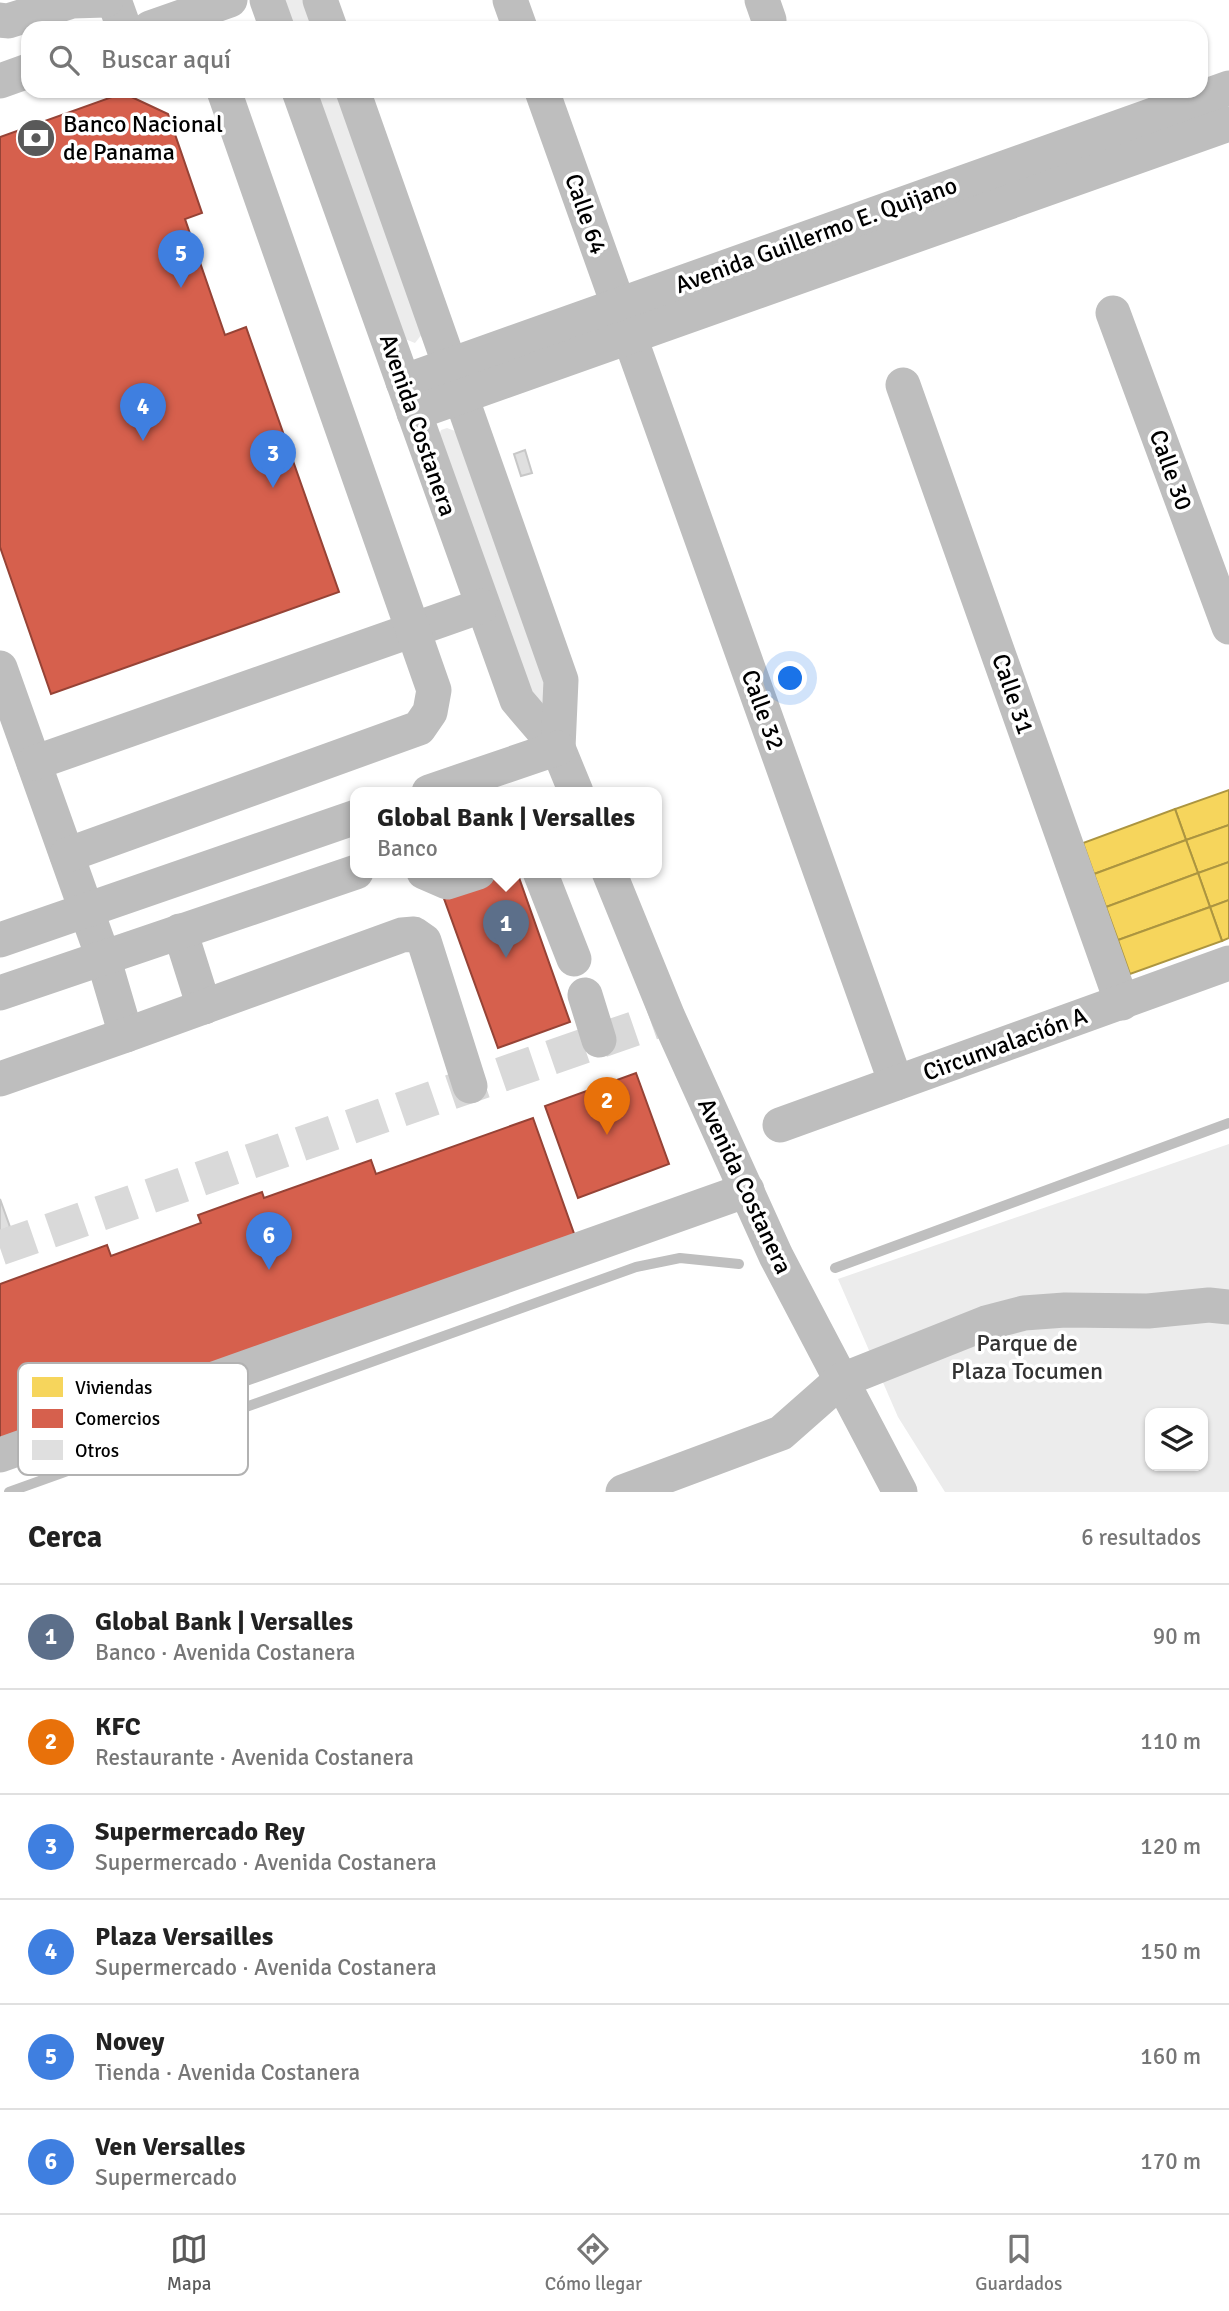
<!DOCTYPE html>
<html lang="es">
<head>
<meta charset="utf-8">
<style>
	body { margin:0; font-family:Signika,sans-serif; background:#f6f6f6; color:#222 }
	.controls { position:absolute; right:21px; bottom:21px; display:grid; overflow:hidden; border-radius:14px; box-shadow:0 2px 5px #0004 }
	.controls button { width:63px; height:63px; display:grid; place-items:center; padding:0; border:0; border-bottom:2px solid #e0e0e0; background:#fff; color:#222; font:35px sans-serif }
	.you { position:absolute; left:791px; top:679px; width:24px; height:24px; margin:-18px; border:5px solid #fff; border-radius:50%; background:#1a73e8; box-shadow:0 0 0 10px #1a73e833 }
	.badge { display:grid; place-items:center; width:46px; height:46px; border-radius:50%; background:#595959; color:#fff; font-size:23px; font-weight:700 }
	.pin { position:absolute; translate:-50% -58px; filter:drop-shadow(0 2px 4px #0008) }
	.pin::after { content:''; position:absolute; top:37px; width:24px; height:21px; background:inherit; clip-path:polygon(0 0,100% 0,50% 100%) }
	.popup { position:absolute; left:350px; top:787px; width:312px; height:91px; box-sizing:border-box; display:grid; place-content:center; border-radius:14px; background:#fff; filter:drop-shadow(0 2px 5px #0005); font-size:23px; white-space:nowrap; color:#767676 }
	.popup b { font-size:26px; color:#222 }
	.popup::after { content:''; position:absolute; left:50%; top:100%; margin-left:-14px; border:14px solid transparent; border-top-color:#fff }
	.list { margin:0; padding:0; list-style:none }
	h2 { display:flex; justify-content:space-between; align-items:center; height:91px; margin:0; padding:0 28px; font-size:30px }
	h2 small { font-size:23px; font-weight:400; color:#767676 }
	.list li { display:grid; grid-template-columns:46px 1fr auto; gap:21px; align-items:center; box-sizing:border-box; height:105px; padding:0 28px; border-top:2px solid #e0e0e0 }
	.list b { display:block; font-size:26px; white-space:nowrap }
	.list p { margin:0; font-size:23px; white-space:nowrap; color:#767676 }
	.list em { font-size:23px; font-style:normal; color:#767676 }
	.icon { flex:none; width:38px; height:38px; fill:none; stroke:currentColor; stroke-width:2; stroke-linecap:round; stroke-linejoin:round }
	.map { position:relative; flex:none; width:1229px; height:1492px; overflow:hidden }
	.search { position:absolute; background:#fff; box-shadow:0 2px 5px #0004; left:21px; right:21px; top:21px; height:77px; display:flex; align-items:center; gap:18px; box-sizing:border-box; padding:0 24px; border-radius:21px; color:#767676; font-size:26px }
	.sheet { height:721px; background:#fff }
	nav { display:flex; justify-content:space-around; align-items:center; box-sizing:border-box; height:98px; border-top:2px solid #e0e0e0; background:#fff; font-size:19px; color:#767676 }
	nav a { display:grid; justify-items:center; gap:4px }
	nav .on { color:#595959 }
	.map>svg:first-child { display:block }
</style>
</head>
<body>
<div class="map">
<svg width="1229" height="1492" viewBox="0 0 1229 1492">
	<rect width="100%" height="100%" fill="#fff"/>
	<g fill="#ececec" fill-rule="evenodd">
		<polygon points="283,0 304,0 314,28 293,28"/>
		<polygon points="316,91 336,91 422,334 415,343 405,339"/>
		<polygon points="447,428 455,431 552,693 549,701 539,704 533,701 439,436 441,430"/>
		<path d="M1229,1144V1492H945L898,1417L838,1279ZM1150,1413H1203V1466H1150Z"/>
	</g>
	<g fill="#f6d55c" stroke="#ac9540" stroke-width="2">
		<polygon points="1229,790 1229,825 1186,840 1175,809"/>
		<polygon points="1175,809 1186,840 1094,874 1083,843"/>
		<polygon points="1229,825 1229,862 1198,873 1186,840"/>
		<polygon points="1186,840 1198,873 1106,907 1094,874"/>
		<polygon points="1229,862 1229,900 1210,907 1198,873"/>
		<polygon points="1198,873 1210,907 1118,940 1106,907"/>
		<polygon points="1229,900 1229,938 1222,941 1210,907"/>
		<polygon points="1210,907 1222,941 1130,974 1118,940"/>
	</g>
	<g fill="#d6604d" stroke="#964336" stroke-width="2">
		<polygon points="123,93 168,114 202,213 185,219 225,335 246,327 339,592 51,694 0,547 0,137"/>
		<polygon points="500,872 517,872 570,1022 498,1048 442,893"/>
		<polygon points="636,1073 669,1164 578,1198 545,1106"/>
		<polygon points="533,1118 577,1242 0,1449 0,1284 107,1245 111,1256 201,1223 198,1215 262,1192 264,1198 371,1160 376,1174"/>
	</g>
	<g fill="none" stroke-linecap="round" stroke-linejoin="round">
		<g stroke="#bfbfbf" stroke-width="10">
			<polyline points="835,1268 1229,1123"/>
			<polyline points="9,1492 636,1267 680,1258 739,1264"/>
		</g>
	</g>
	<g fill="#dfdfdf" stroke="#c7c7c7" stroke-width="2">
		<polygon points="525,450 532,473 521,476 514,454"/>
		<polygon points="0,1199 10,1227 0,1232"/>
	</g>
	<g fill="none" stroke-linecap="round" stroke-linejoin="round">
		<polyline stroke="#d9d9d9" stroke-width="35" stroke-dasharray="35 18" stroke-linecap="butt" points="0,1248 668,1017"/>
		<g stroke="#bebebe" stroke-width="35">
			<polyline points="114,0 124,28"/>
			<polyline points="267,0 277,28"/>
			<polyline points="320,0 330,28"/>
			<polyline points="510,0 520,28"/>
			<polyline points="762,0 769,20"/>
			<polyline points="0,20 8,21 72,1 106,0"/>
			<polyline points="150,28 230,0"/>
			<polyline points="0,81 28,71"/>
			<polyline points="299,91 517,700 558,748 576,792"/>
			<polyline points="353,91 561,680 558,748"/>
			<polyline points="542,91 896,1083"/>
			<polyline points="1113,313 1229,627"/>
			<polyline points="403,382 1229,88"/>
			<polyline points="903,385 1122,1003"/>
			<polyline points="414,413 1229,124"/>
			<polyline points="0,668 103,957 126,1035"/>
			<polyline points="34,763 481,606"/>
			<polyline points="429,792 558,748"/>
			<polyline points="67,855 419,728 430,712 434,690 224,91"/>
			<polyline points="424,872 447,882 478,872"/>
			<polyline points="540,872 574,959"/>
			<polyline points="609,872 668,1017 776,1256 900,1492"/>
			<polyline points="180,931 204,1007"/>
			<polyline points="0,940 356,817"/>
			<polyline points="0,993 356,872"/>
			<polyline points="585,995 599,1040"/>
			<polyline points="0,1079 126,1035 402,935 414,934 424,941 470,1086"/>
			<polyline points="780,1125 1229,963"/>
			<polyline points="0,1455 747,1190"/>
			<polyline points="623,1492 781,1433 840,1381 986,1323 1024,1313 1065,1310 1148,1311 1209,1305 1229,1307"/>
		</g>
	</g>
	<defs>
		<g id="bank-disc" transform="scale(2.0125)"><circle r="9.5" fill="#595959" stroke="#fff"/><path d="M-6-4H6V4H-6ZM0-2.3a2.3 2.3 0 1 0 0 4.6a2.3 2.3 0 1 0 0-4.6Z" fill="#fff"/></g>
	</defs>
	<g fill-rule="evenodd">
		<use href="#bank-disc" x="36" y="138"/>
	</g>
	<g text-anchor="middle" stroke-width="7" stroke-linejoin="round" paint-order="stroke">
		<g font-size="24" fill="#000" stroke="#fff" text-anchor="start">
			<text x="63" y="132">Banco Nacional<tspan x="63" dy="28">de Panama</tspan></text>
		</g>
		<g font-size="24" fill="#000" stroke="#fff">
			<text transform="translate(586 214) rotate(71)" y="8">Calle 64</text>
			<text transform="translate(816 235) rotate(-20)" y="8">Avenida Guillermo E. Quijano</text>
			<text transform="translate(418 425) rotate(71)" y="8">Avenida Costanera</text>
			<text transform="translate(1171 470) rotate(70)" y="8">Calle 30</text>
			<text transform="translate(1013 694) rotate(71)" y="8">Calle 31</text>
			<text transform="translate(763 710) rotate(70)" y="8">Calle 32</text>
			<text transform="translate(1005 1044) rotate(-20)" y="8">Circunvalación A</text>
			<text transform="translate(745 1186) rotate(65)" y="8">Avenida Costanera</text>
		</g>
		<g font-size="24" fill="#333" stroke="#fff">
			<text x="1027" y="1351">Parque de<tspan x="1027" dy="28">Plaza Tocumen</tspan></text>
		</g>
	</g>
	<rect x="18" y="1363" width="230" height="112" rx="10" fill="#fff" stroke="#b2b2b2" stroke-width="2"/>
	<rect x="32" y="1377" width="31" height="20" fill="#f6d55c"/>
	<rect x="32" y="1409" width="31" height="19" fill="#d6604d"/>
	<rect x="32" y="1440" width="31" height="20" fill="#dfdfdf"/>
	<g font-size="19" fill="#000">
		<text x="75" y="1394">Viviendas</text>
		<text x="75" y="1425">Comercios</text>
		<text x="75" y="1457">Otros</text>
	</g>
</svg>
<div class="controls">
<button><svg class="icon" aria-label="layers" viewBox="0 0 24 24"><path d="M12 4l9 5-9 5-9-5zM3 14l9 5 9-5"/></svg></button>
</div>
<div class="you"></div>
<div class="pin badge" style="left:506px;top:958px;background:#5c6f8a">1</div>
<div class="popup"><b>Global Bank | Versalles</b>Banco</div>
<div class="pin badge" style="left:607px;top:1135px;background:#e8710a">2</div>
<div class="pin badge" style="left:273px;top:488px;background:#3f7fe0">3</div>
<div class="pin badge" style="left:143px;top:441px;background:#3f7fe0">4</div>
<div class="pin badge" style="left:181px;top:288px;background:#3f7fe0">5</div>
<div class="pin badge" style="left:269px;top:1270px;background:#3f7fe0">6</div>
<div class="search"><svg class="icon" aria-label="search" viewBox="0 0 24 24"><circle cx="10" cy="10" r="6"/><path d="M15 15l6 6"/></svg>Buscar aquí</div>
</div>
<section class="sheet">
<h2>Cerca<small>6 resultados</small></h2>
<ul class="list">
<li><span class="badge" style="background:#5c6f8a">1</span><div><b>Global Bank | Versalles</b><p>Banco · Avenida Costanera</p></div><em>90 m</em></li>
<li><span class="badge" style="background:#e8710a">2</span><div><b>KFC</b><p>Restaurante · Avenida Costanera</p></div><em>110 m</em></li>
<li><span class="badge" style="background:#3f7fe0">3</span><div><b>Supermercado Rey</b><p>Supermercado · Avenida Costanera</p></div><em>120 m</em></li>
<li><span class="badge" style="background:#3f7fe0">4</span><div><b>Plaza Versailles</b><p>Supermercado · Avenida Costanera</p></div><em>150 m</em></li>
<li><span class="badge" style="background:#3f7fe0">5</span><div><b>Novey</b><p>Tienda · Avenida Costanera</p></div><em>160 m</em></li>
<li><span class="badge" style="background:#3f7fe0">6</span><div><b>Ven Versalles</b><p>Supermercado</p></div><em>170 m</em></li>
</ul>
</section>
<nav>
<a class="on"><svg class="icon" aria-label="map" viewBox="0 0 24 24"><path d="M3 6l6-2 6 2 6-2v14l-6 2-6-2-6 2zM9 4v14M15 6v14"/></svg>Mapa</a>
<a><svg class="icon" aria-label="directions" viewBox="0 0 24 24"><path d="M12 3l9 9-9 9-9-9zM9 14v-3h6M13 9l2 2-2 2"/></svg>Cómo llegar</a>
<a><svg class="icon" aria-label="saved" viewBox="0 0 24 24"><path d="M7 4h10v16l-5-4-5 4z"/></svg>Guardados</a>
</nav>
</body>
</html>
